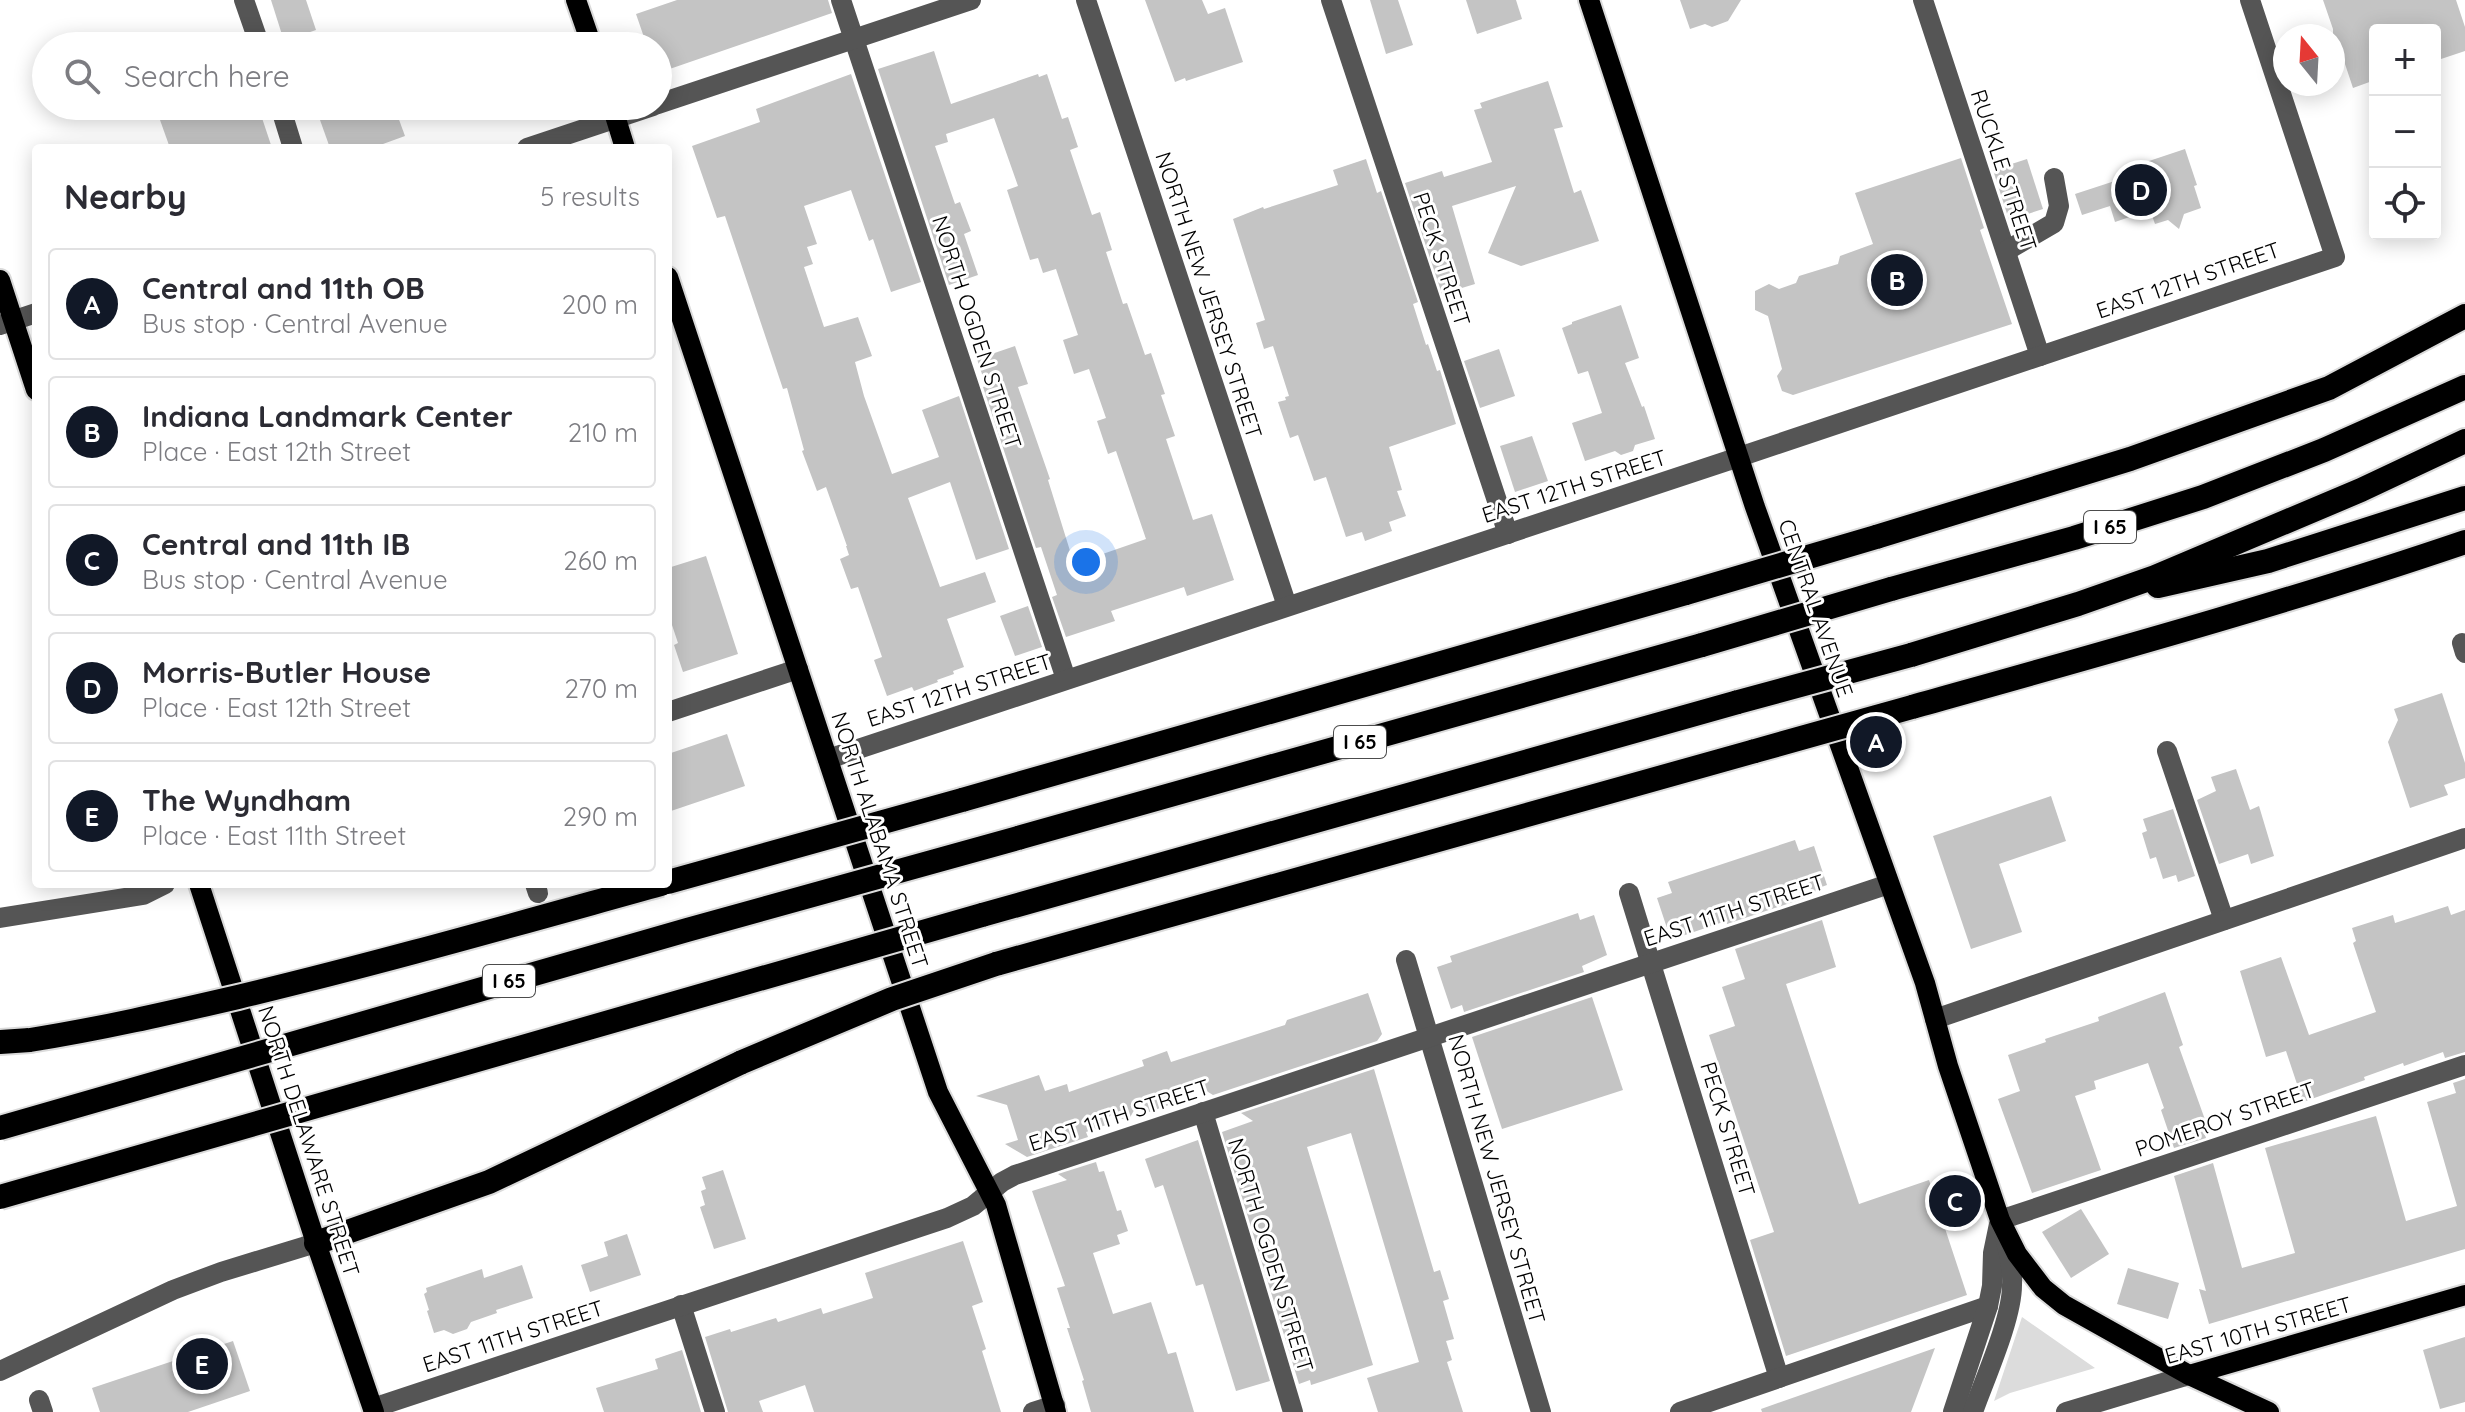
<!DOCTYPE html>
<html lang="en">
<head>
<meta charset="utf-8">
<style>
	body { margin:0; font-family:Quicksand,sans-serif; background:#f2f2f3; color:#2b2b33 }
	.controls { position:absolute; right:24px; top:24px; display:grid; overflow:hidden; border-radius:8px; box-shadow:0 4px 20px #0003 }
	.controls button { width:72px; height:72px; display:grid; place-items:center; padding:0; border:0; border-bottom:2px solid #e1e1e2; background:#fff; color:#2b2b33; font:40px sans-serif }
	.compass { position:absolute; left:2273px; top:24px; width:72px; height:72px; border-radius:50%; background:#fff; box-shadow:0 4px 20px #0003; rotate:342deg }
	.you { position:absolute; left:1086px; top:562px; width:28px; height:28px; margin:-20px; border:6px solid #fff; border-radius:50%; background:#1a73e8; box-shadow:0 0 0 12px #1a73e833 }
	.badge { display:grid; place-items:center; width:52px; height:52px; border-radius:50%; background:#111827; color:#fff; font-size:26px; font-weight:700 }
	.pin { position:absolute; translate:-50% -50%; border:4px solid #fff; box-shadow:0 2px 8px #0006 }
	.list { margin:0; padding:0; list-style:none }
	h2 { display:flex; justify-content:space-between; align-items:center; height:104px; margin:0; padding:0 32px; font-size:34px }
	h2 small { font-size:26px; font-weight:400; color:#7c7c81 }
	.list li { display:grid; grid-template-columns:52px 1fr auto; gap:24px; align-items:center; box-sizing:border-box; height:112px; margin:0 16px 16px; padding:0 16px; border:2px solid #e1e1e2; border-radius:8px }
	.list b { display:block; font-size:30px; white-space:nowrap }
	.list p { margin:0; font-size:26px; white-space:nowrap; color:#7c7c81 }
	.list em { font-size:26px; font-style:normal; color:#7c7c81 }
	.icon { flex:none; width:44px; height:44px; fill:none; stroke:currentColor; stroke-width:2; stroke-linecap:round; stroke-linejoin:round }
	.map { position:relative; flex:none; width:2465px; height:1412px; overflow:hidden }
	.search { position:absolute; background:#fff; box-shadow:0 4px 20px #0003; left:32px; top:32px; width:640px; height:88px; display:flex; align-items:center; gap:20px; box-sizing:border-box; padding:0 28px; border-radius:44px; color:#7c7c81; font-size:30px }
	.panel { position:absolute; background:#fff; box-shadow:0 4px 20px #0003; left:32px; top:144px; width:640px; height:744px; border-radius:8px }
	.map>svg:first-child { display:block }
</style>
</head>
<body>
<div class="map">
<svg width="2465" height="1412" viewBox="0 0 2465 1412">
	<rect width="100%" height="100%" fill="#fff"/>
	<polygon fill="#dcdcdc" points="2022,1317 2095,1368 2010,1393 1994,1401"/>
	<g fill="#c4c4c4">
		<polygon points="271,0 306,0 316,30 284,41"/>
		<polygon points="677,0 828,0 832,13 658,73 658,46 647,46 636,14"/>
		<polygon points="1145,0 1202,0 1208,14 1225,8 1243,62 1186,81 1185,78 1175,82"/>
		<polygon points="1370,0 1398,0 1413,45 1386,54"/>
		<polygon points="1466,0 1516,0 1522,19 1477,34"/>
		<polygon points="1680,0 1741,0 1728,21 1712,27 1705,24 1690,29"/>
		<polygon points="2323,0 2456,0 2465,27 2465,51 2435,61 2435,30 2375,30 2375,80 2353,88 2344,61 2340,62 2333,41 2333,29"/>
		<polygon points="934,51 951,104 1038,74 1039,77 1047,74 1062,119 1068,117 1078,147 1070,150 1092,215 1100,212 1112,250 1106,252 1123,304 1127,303 1145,355 1151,353 1165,394 1161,395 1175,436 1166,439 1193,520 1212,514 1234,580 1187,596 1184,587 1111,611 1115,621 1066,637 1052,597 1057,595 1041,547 1036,548 983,387 986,386 977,359 1015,346 1028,384 1018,387 1050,479 1048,480 1071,554 1090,547 1094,557 1146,539 1116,451 1108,454 1097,421 1106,418 1089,369 1074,374 1063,340 1078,335 1056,269 1043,273 1038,258 1030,260 1007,190 1018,186 994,118 946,134 948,142 935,146 955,204 960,202 971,231 964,234 978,275 949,285 878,69"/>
		<polygon points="851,74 921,282 891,292 873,239 869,241 851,190 804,206 817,244 807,247 813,264 804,267 824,327 858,317 872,356 855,362 864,396 892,474 939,457 922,410 959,396 1009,549 976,560 950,482 908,498 940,587 985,572 996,602 947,619 964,667 953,671 954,674 937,680 938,682 914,691 912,687 887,696 874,660 882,657 858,587 851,589 840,559 849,555 846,546 847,546 826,487 817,491 802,451 804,450 787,388 783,389 725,216 717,218 692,146 760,122 756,109"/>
		<polygon points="1548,81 1563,127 1554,129 1574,193 1581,190 1599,241 1521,266 1488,253 1516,186 1452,206 1475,284 1442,294 1405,183 1442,171 1444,177 1492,162 1474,110 1482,108 1480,103"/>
		<polygon points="155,106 258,106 272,148 170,148"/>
		<polygon points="315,106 394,106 405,136 372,148 330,148"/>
		<polygon points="2185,149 2197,185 2194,186 2201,208 2184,214 2179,229 2168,220 2155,224 2150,210 2115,222 2110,206 2082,215 2075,194 2127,177 2125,169"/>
		<polygon points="1961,158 1984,228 1980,230 2012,324 1793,395 1782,391 1777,376 1782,369 1768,316 1755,310 1755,291 1769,284 1779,289 1796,283 1799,276 1838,264 1840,256 1873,244 1855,193"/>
		<polygon points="1366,159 1377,193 1381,191 1418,302 1413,304 1426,345 1428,344 1437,371 1440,370 1456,424 1389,447 1402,490 1397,491 1406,516 1389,522 1392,531 1365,541 1362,532 1346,537 1326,477 1314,481 1298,435 1290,438 1278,402 1286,400 1285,397 1289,396 1273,346 1264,349 1256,323 1265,320 1233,219 1263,207 1264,209 1338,185 1333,170"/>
		<polygon points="2027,159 2043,209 2009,220 1993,170"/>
		<polygon points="1621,305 1639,358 1625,363 1642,407 1644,406 1655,439 1635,445 1633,451 1621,455 1615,451 1585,461 1572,423 1602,413 1588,371 1578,374 1562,328 1572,324 1572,322"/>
		<polygon points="1499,349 1515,396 1480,408 1464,361"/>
		<polygon points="1532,436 1548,481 1515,492 1500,446"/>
		<polygon points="706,556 738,654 683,672 674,645 678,643 668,613 668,568"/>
		<polygon points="1028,606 1042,647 1015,656 1000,616"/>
		<polygon points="2442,693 2465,763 2465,778 2444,785 2448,795 2410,808 2388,742 2398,720 2394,709"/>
		<polygon points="727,734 745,786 668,812 668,754"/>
		<polygon points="2236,769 2250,810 2259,806 2274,856 2251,864 2248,854 2219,864 2197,800 2216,791 2211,777"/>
		<polygon points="2051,796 2066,841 1999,864 2022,932 1971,949 1933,836"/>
		<polygon points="2173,809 2195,876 2178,882 2176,875 2163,879 2156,857 2150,859 2142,833 2147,831 2143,819"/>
		<polygon points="1795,840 1799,851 1814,846 1827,885 1816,889 1814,895 1727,924 1726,921 1682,936 1681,933 1670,937 1657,898 1672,893 1668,882"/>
		<polygon points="2448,906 2451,915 2465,910 2465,1052 2445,1058 2443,1052 2404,1066 2403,1063 2364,1077 2365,1080 2303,1102 2286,1051 2266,1057 2240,971 2281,957 2309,1035 2376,1012 2353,943 2356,941 2352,928 2393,915 2395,923"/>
		<polygon points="1578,913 1580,920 1594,915 1607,955 1582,966 1584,972 1464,1012 1462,1005 1451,1009 1437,967 1452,962 1450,956"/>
		<polygon points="1822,920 1836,967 1786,984 1859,1204 1929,1180 1967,1295 1786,1356 1750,1240 1774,1232 1709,1035 1735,1026 1722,987 1745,979 1735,949"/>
		<polygon points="2165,992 2183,1045 2179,1047 2208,1128 2203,1129 2206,1138 2174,1148 2161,1110 2164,1108 2148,1063 2094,1081 2096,1089 2075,1096 2101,1170 2032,1193 1998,1099 2020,1091 2008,1055 2046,1042 2045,1039 2099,1021 2098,1017"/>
		<polygon points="1368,993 1382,1034 1377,1041 1213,1095 1190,1081 1180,1101 1149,1112 1137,1105 1128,1121 1111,1114 1106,1125 1086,1132 1088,1137 1027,1157 1005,1144 1018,1140 1007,1105 976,1096 1039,1075 1045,1091 1067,1084 1069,1092 1144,1066 1142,1060 1167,1051 1171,1062 1285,1025 1287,1020"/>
		<polygon points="1592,997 1623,1090 1502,1129 1472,1037"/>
		<polygon points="1374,1069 1434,1272 1440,1270 1449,1299 1443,1301 1454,1339 1446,1341 1452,1360 1447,1362 1463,1412 1378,1412 1367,1378 1419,1362 1351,1133 1307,1147 1373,1365 1311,1385 1310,1380 1299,1384 1222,1132 1253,1121 1241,1113"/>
		<polygon points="2465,1079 2465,1249 2209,1324 2199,1289 2206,1291 2174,1176 2213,1163 2242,1268 2295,1253 2265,1148 2376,1116 2406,1221 2457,1206 2427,1102 2456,1093 2453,1083"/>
		<polygon points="1198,1140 1270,1381 1236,1391 1203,1284 1196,1286 1163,1185 1155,1188 1145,1159"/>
		<polygon points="1096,1162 1099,1172 1104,1171 1117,1211 1121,1210 1128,1231 1117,1235 1120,1244 1093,1253 1113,1314 1151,1302 1168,1354 1176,1352 1194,1412 1091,1412 1082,1381 1084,1380 1067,1328 1070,1328 1057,1288 1065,1286 1032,1191 1067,1180 1058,1174"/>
		<polygon points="723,1170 746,1239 714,1249 700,1207 705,1205 701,1191 706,1189 702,1177"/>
		<polygon points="2081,1209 2109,1254 2071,1278 2042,1232"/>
		<polygon points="627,1234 641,1275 590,1292 581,1265 608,1256 604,1242"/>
		<polygon points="963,1241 983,1302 972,1306 986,1349 982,1351 1001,1412 814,1412 805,1385 759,1401 763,1412 728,1412 705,1337 730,1329 731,1332 776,1318 778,1322 821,1308 823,1314 873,1298 865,1273"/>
		<polygon points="522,1265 533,1298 496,1310 497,1313 471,1322 467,1329 453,1334 444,1330 434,1333 427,1311 429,1310 424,1294 427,1292 426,1288 482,1269 484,1278"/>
		<polygon points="2128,1268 2179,1283 2168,1319 2117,1304"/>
		<polygon points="2465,1337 2465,1402 2440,1409 2423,1350"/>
		<polygon points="233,1341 250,1391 188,1412 100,1412 92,1388"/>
		<polygon points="1935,1348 1911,1412 1762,1412 1761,1409"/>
		<polygon points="682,1350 701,1412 604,1412 596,1388 658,1369 655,1359"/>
	</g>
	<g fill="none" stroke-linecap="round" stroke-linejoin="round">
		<g stroke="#dbdbdb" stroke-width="24">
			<g id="major">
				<polyline points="576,0 592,46"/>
				<polyline points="1589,0 1755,507 1925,983 1948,1066 2000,1220 2017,1254 2043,1288 2064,1305 2189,1375 2269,1412"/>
				<polyline points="612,106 625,148"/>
				<polyline points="668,277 938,1092 996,1205 1056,1412"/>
				<polyline points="0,280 36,390"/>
				<polyline points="199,884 316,1243 374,1412"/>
				<polyline points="2189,1375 2465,1295"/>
			</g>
		</g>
		<g stroke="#dbdbdb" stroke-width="28">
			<g id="highway">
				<polyline points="1876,537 2130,459 2329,388 2465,316"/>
				<polyline points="2158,586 2268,561 2465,498"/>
				<polyline points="1891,589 2074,538 2203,497 2324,450 2465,387"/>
				<polyline points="1911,655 2078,604 2155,577 2361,490 2465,441"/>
				<path d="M1912,707C2097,655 2283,604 2465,542"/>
				<polyline points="962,800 1686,593"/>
				<polyline points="1018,838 1702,645"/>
				<polyline points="982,915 1738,702"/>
				<polyline points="996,964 1755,751"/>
				<polyline points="0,1042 30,1040"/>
				<polyline points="316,1243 489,1182 742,1062"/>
			</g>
		</g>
		<g stroke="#555" stroke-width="20">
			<polyline points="244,0 260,46"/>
			<polyline points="841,0 1066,679"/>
			<polyline points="1086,0 1287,606"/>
			<polyline points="1331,0 1508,534"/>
			<polyline points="1923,0 2040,356"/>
			<polyline points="658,104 971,0"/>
			<polyline points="280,106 293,148"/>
			<polyline points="527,148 653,106"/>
			<polyline points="2006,251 2054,223 2059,206 2054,178"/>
			<polyline points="0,325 36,313"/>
			<polyline points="2462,643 2465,653"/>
			<polyline points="668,712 798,669"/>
			<polyline points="2167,751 2224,920"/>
			<polyline points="828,759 1739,457 2335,257 2250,0"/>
			<polyline points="535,884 538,893"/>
			<polyline points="1629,893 1779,1378"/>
			<polyline points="0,918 143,895 165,884"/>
			<polyline points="1406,960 1541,1412"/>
			<polyline points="1935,1019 2465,838"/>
			<polyline points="1203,1112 1293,1412"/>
			<polyline points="2000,1220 2465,1065"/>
			<polyline points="681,1305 715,1412"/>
			<polyline points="0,1371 173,1290 221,1272 316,1243"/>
			<polyline points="39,1400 43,1412"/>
			<polyline points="373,1408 947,1218 973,1206 1002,1182 1015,1175 1889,884"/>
			<polyline points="1033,1412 1055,1405"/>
			<polyline points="1680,1412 1988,1306"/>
			<polyline points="1953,1412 1988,1306 1992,1286 1993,1253 1999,1224"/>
			<path d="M1973,1412C1985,1378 2012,1319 2012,1285C2013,1268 2009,1252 2004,1235"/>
			<polyline points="2066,1412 2189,1375"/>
		</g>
		<use href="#major" stroke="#000" stroke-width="20"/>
		<use href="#highway" stroke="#000" stroke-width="24"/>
		<g stroke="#dbdbdb" stroke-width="28" stroke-linecap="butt">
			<g id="highway-bridge">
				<polyline points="1686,593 1876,537"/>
				<polyline points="1702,645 1891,589"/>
				<polyline points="1738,702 1911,655"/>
				<polyline points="1755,751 1912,707"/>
				<polyline points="668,882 962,800"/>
				<path d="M30,1040C100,1029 169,1013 238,997C380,963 520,923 661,884"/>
				<polyline points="742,1062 892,999 996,964"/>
				<polyline points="0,1128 687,930 1018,838"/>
				<polyline points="0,1197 982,915"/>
			</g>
		</g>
		<use href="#highway-bridge" stroke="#000" stroke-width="24"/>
	</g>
	<g text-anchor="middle" stroke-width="6" stroke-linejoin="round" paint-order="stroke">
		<g fill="#fff" stroke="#4c4c4c" stroke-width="2">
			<rect x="2084" y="511" width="52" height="32" rx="6"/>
			<rect x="1334" y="726" width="52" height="32" rx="6"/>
			<rect x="483" y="965" width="52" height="32" rx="6"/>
		</g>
		<g font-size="20" font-weight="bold" fill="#000">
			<text x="2110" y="534">I 65</text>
			<text x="1360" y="749">I 65</text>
			<text x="509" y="988">I 65</text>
		</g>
		<g font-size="22" fill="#000" stroke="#fff">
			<text transform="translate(2004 170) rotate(72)" y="8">RUCKLE STREET</text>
			<text transform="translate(1442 259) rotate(72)" y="8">PECK STREET</text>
			<text transform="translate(2188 280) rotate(-19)" y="8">EAST 12TH STREET</text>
			<text transform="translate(1209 295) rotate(72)" y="8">NORTH NEW JERSEY STREET</text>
			<text transform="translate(977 332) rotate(72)" y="8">NORTH OGDEN STREET</text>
			<text transform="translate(1574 486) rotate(-18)" y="8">EAST 12TH STREET</text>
			<text transform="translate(1816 608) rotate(71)" y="8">CENTRAL AVENUE</text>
			<text transform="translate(959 690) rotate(-18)" y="8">EAST 12TH STREET</text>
			<text transform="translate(880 840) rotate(72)" y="8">NORTH ALABAMA STREET</text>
			<text transform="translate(1734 910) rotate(-18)" y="8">EAST 11TH STREET</text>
			<text transform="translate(1119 1115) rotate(-18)" y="8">EAST 11TH STREET</text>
			<text transform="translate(2225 1119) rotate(-19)" y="8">POMEROY STREET</text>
			<text transform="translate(1728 1129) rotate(73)" y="8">PECK STREET</text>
			<text transform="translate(309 1141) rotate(72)" y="8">NORTH DELAWARE STREET</text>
			<text transform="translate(1497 1179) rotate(74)" y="8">NORTH NEW JERSEY STREET</text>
			<text transform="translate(1271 1255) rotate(73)" y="8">NORTH OGDEN STREET</text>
			<text transform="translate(2258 1330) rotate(-16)" y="8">EAST 10TH STREET</text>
			<text transform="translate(513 1336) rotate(-18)" y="8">EAST 11TH STREET</text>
		</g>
	</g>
</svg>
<div class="controls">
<button>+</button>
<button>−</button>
<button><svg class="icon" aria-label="locate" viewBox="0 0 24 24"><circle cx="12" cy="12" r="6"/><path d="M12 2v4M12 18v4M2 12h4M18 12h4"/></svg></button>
</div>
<svg class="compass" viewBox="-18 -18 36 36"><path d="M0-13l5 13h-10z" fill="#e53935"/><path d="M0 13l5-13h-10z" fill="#7c7c81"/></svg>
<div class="you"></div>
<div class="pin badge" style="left:1876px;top:742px">A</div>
<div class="pin badge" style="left:1897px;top:280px">B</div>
<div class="pin badge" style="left:1955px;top:1201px">C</div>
<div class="pin badge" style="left:2141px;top:190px">D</div>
<div class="pin badge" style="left:202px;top:1364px">E</div>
<div class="search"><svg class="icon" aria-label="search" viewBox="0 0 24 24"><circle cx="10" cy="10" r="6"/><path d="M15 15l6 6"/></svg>Search here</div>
<section class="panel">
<h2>Nearby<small>5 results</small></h2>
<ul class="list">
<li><span class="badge">A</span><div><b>Central and 11th OB</b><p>Bus stop · Central Avenue</p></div><em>200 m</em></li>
<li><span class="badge">B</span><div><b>Indiana Landmark Center</b><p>Place · East 12th Street</p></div><em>210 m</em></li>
<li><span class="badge">C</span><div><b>Central and 11th IB</b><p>Bus stop · Central Avenue</p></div><em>260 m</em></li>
<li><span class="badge">D</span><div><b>Morris-Butler House</b><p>Place · East 12th Street</p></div><em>270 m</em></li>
<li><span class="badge">E</span><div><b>The Wyndham</b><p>Place · East 11th Street</p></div><em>290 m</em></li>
</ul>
</section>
</div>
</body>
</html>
